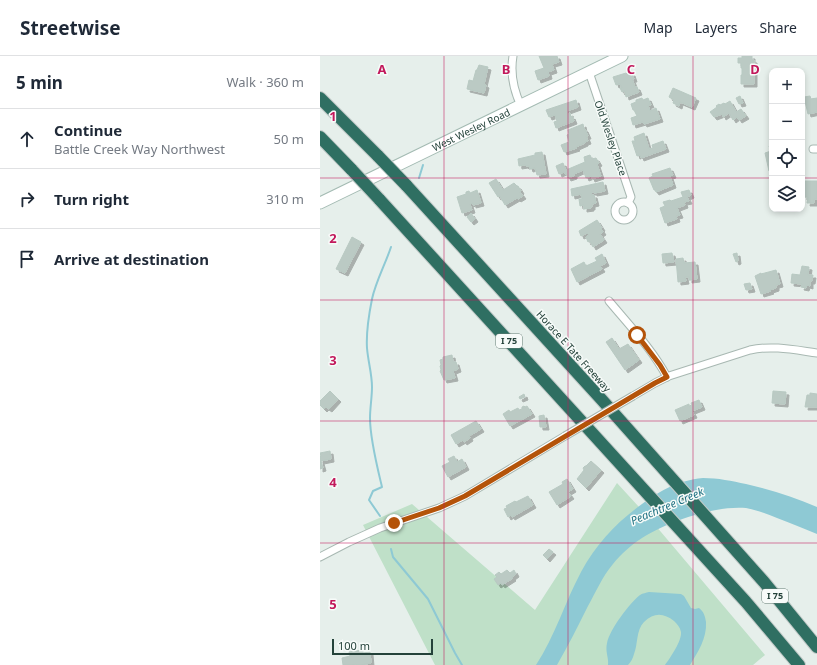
<!DOCTYPE html>
<html lang="en">
<head>
<meta charset="utf-8">
<style>
	body { margin:0; font-family:"Noto Sans",sans-serif; background:#f2f2f3; color:#1f2937 }
	.controls { position:absolute; right:12px; top:12px; display:grid; overflow:hidden; border-radius:8px; box-shadow:0 2px 6px #0003 }
	.controls button { width:36px; height:36px; display:grid; place-items:center; padding:0; border:0; border-bottom:1px solid #e0e1e3; background:#fff; color:#1f2937; font:20px sans-serif }
	.scale { position:absolute; left:12px; bottom:10px; width:101px; box-sizing:border-box; padding-left:4px; border:2px solid #24423a; border-top:0; font-size:11px; line-height:14px; white-space:nowrap; color:#24423a; -webkit-text-stroke:3px #f7fbf9; paint-order:stroke }
	.stop { position:absolute; width:12px; height:12px; margin:-9px; border:3px solid #b45309; border-radius:50%; background:#fff }
	.stop.end { background:#b45309; border-color:#fff; box-shadow:0 1px 4px #0008 }
	.list { margin:0; padding:0; list-style:none }
	h2 { display:flex; justify-content:space-between; align-items:center; height:52px; margin:0; padding:0 16px; font-size:17px }
	h2 small { font-size:13px; font-weight:400; color:#747a83 }
	.list li { display:grid; grid-template-columns:26px 1fr auto; gap:12px; align-items:center; box-sizing:border-box; height:60px; padding:0 16px; border-top:1px solid #e0e1e3 }
	.list b { display:block; font-size:15px; white-space:nowrap }
	.list p { margin:0; font-size:13px; white-space:nowrap; color:#747a83 }
	.list em { font-size:13px; font-style:normal; color:#747a83 }
	.icon { flex:none; width:22px; height:22px; fill:none; stroke:currentColor; stroke-width:2; stroke-linecap:round; stroke-linejoin:round }
	.map { position:relative; flex:none; width:497px; height:609px; overflow:hidden }
	header { display:flex; align-items:center; gap:24px; box-sizing:border-box; height:56px; padding:0 20px; background:#fff; border-bottom:1px solid #e0e1e3 }
	header strong { font-size:19px }
	nav { display:flex; gap:22px; margin-inline-start:auto; font-size:14px }
	main { display:flex }
	aside { flex:1; background:#fff }
	.map>svg:first-child { display:block }
</style>
</head>
<body>
<header>
<strong>Streetwise</strong>
<nav><a>Map</a><a>Layers</a><a>Share</a></nav>
</header>
<main>
<aside>
<h2>5 min<small>Walk · 360 m</small></h2>
<ul class="list">
<li><svg class="icon" aria-label="ahead" viewBox="0 0 24 24"><path d="M12 20V5M6 11l6-6 6 6"/></svg><div><b>Continue</b><p>Battle Creek Way Northwest</p></div><em>50 m</em></li>
<li><svg class="icon" aria-label="right" viewBox="0 0 24 24"><path d="M7 20v-9h11M14 6l5 5-5 5"/></svg><div><b>Turn right</b></div><em>310 m</em></li>
<li><svg class="icon" aria-label="arrive" viewBox="0 0 24 24"><path d="M6 21V4h12l-3 4 3 4H6"/></svg><div><b>Arrive at destination</b></div></li>
</ul>
</aside>
<div class="map">
<svg width="497" height="609" viewBox="0 0 497 609">
	<defs>
		<filter id="shadow"><feDropShadow dx="3" dy="3" stdDeviation="0" flood-color="#0004"/></filter>
	</defs>
	<rect width="100%" height="100%" fill="#e6efeb"/>
	<polygon fill="#bfe0c8" points="297,427 330,463 445,599 433,609 115,609 43,469 92,448 215,554"/>
	<g fill="#8ec9d4">
		<path d="M383,422C398,422 412,425 426,428C451,434 474,441 497,451V478C484,473 471,467 457,462C447,458 437,454 426,452C396,449 347,466 322,482C311,489 301,498 293,508C282,521 276,536 268,550C258,570 248,590 237,609H216C235,580 245,546 261,516C276,488 297,466 322,448C343,433 357,425 383,422Z"/>
		<path d="M329,536L361,538L364,540L371,552L375,553L379,552C384,556 385,560 386,566C387,582 378,596 370,609H345C350,602 362,585 361,576C360,571 357,568 354,565C344,557 334,556 324,566C316,574 318,588 314,598C313,602 311,606 308,609H288C289,602 285,596 287,587C290,573 309,548 320,539C323,537 326,537 329,536Z"/>
	</g>
	<g fill="none" stroke-linecap="round" stroke-linejoin="round">
		<g stroke="#8ec9d4" stroke-width="2">
			<polyline points="99,122 103,109"/>
			<path d="M60,460L49,444L53,435L62,431C57,410 50,383 50,362C50,352 52,341 52,331C52,318 48,305 47,292C46,276 49,258 52,243C56,225 65,209 71,191"/>
			<polyline points="71,493 73,501 108,543 135,597 142,609"/>
		</g>
	</g>
	<g fill="#bbcac4" stroke="#b8c9c2" filter="url(#shadow)">
		<polygon points="219,0 237,0 239,6 232,8 234,14 228,16 229,20 218,24 215,15 224,12"/>
		<polygon points="422,0 432,0 432,4 434,4 434,28 421,28 421,19 422,19 422,12 421,12 421,7 418,7 418,2 422,2"/>
		<polygon points="159,9 168,11 164,28 166,29 164,37 147,33 149,24 153,25 156,14 157,14"/>
		<polygon points="306,17 307,18 312,17 314,23 312,23 315,31 317,31 319,36 306,41 305,35 302,36 300,32 302,32 300,28 296,29 293,21"/>
		<polygon points="353,32 376,42 372,51 360,46 359,50 353,47 354,44 349,41"/>
		<polygon points="420,40 423,47 419,48 416,42"/>
		<polygon points="490,40 491,43 497,42 497,56 488,58 484,41"/>
		<polygon points="322,42 323,44 328,42 331,49 328,49 330,55 336,52 340,63 324,68 323,66 313,69 311,62 317,60 314,54 313,54 311,48 316,46 316,44"/>
		<polygon points="256,44 258,51 247,55 248,58 250,57 251,61 252,60 254,65 236,72 234,66 237,65 235,59 229,61 226,54"/>
		<polygon points="410,45 416,56 421,53 426,60 419,64 417,61 413,64 409,57 403,61 402,58 394,61 390,56 397,51 396,50 399,48 400,49 404,47 405,48"/>
		<polygon points="263,68 264,73 265,73 268,80 266,80 268,85 265,86 265,87 256,91 257,92 244,96 241,89 249,86 247,79 249,78 248,74"/>
		<polygon points="324,77 329,93 333,92 332,89 343,85 346,93 321,102 320,99 317,100 312,85 315,85 314,81"/>
		<polygon points="451,89 452,89 452,114 449,115 445,97 451,95 449,90"/>
		<polygon points="222,96 226,118 217,119 215,112 210,113 209,110 206,110 205,109 199,110 198,103 215,99 215,97"/>
		<polygon points="270,99 272,103 276,102 279,107 277,108 281,120 272,123 271,120 266,122 263,114 254,118 254,120 248,122 246,118 245,118 244,116 239,118 236,110 243,107 246,114 265,106 264,101"/>
		<polygon points="350,112 353,119 350,120 353,129 336,136 335,134 334,134 329,122 333,120 332,118"/>
		<polygon points="176,123 183,134 194,127 197,130 198,130 201,135 200,136 203,140 198,143 197,142 185,149 180,140 178,141 169,127"/>
		<polygon points="485,125 497,125 497,143 494,143 494,147 487,147 488,141 484,141 484,138 482,138 482,128 485,128"/>
		<polygon points="283,126 285,135 274,137 274,136 271,136 272,139 274,139 276,147 272,148 272,151 270,151 271,152 264,153 264,149 260,150 259,143 262,143 261,138 252,140 251,133"/>
		<polygon points="157,134 161,147 153,149 153,147 150,148 152,154 142,157 137,141 146,138 146,136 149,135 150,137"/>
		<polygon points="369,134 371,139 367,141 369,145 364,146 365,149 357,152 360,159 356,160 357,163 345,167 340,152 345,150 343,146 350,144 351,145 363,141 361,136"/>
		<polygon points="151,157 155,163 151,166 147,161"/>
		<polygon points="277,164 282,172 281,173 283,176 280,178 284,184 273,191 270,185 268,186 266,181 269,179 267,177 261,180 259,175"/>
		<polygon points="32,181 41,186 25,217 16,213"/>
		<polygon points="352,197 354,206 343,207 342,198"/>
		<polygon points="417,197 418,205 416,206 413,198"/>
		<polygon points="282,198 286,207 280,210 282,213 257,226 251,213 264,206 266,210 277,205 275,202"/>
		<polygon points="363,202 364,207 375,206 377,223 369,224 369,221 365,221 366,225 358,226 356,203"/>
		<polygon points="482,210 489,211 488,219 493,219 492,225 490,225 490,230 487,229 486,232 481,231 482,228 471,227 472,218 480,219"/>
		<polygon points="456,214 460,228 456,229 456,232 450,234 451,235 441,238 435,220 441,217 441,218"/>
		<polygon points="430,227 432,233 426,234 424,228"/>
		<polygon points="292,282 299,293 308,288 319,304 305,314 286,286"/>
		<polygon points="132,299 133,306 136,306 138,313 133,315 135,322 124,324 120,315 121,314 120,310 121,309 120,304 123,303 123,301"/>
		<polygon points="10,335 18,343 9,353 6,351 4,353 0,349 0,345"/>
		<polygon points="453,335 466,336 465,348 452,347"/>
		<polygon points="490,337 497,338 497,351 485,351 487,339 490,339"/>
		<polygon points="204,338 205,341 200,343 199,341"/>
		<polygon points="379,344 382,351 372,355 374,359 360,365 355,354 369,348 369,350 372,349 371,347"/>
		<polygon points="204,350 205,351 207,350 212,358 190,370 183,358 189,354 190,356 198,352 199,354 202,353 202,351"/>
		<polygon points="224,359 226,371 220,371 219,360"/>
		<polygon points="156,365 161,373 149,380 150,382 144,386 143,384 136,388 131,379"/>
		<polygon points="10,395 11,403 1,405 3,412 0,413 0,400 1,400 0,397"/>
		<polygon points="134,400 137,406 142,403 146,411 128,421 122,410 130,406 128,403"/>
		<polygon points="271,405 281,414 266,432 257,423 264,414 263,412 265,410 266,410"/>
		<polygon points="247,423 253,433 248,436 251,440 237,449 229,436 243,428 242,426"/>
		<polygon points="208,440 213,449 192,461 191,459 188,461 184,453 187,452 186,450 195,445 196,446"/>
		<polygon points="229,493 233,496 227,503 223,499"/>
		<polygon points="187,514 190,517 194,514 196,518 192,521 193,522 182,529 181,527 178,529 174,523 177,521 175,519 179,516 181,518"/>
		<polygon points="43,594 43,597 50,596 51,607 41,609 36,609 36,608 32,609 23,609 22,602 30,600 29,596"/>
	</g>
	<g fill="none" stroke-linecap="round" stroke-linejoin="round">
		<g stroke="#a8b8b2" stroke-width="9">
			<g id="street">
				<path d="M193,0C190,18 193,33 201,50"/>
				<polyline points="269,16 311,141 308,147"/>
				<polyline points="493,93 497,93"/>
				<circle cx="304" cy="155" r="9"/>
				<path d="M289,245C309,269 332,293 347,321"/>
				<path d="M313,340L335,327L349,320L430,294C452,289 475,294 497,297"/>
				<polyline points="0,501 29,486 60,472 119,452 145,440 245,380"/>
			</g>
		</g>
		<g stroke="#a4bbb3" stroke-width="13">
			<g id="secondary">
				<path id="s1" d="M0,147C100,98 201,50 302,0"/>
			</g>
		</g>
		<g stroke="#c2cac8" stroke-width="14">
			<g id="highway">
				<polyline points="0,42 58,100"/>
				<polyline points="0,81 32,114"/>
				<polyline points="86,129 282,344 444,526 497,591"/>
				<polyline points="59,143 426,546 479,609"/>
			</g>
		</g>
		<use href="#street" stroke="#fff" stroke-width="7"/>
		<use href="#secondary" stroke="#fff" stroke-width="11"/>
		<use href="#highway" stroke="#2f6f62" stroke-width="12"/>
		<g stroke="#a8b8b2" stroke-width="9" stroke-linecap="butt">
			<polyline id="street-bridge" points="245,380 313,340"/>
		</g>
		<g stroke="#c2cac8" stroke-width="14" stroke-linecap="butt">
			<g id="highway-bridge">
				<polyline points="58,100 86,129"/>
				<polyline points="32,114 59,143"/>
			</g>
		</g>
		<use href="#street-bridge" stroke="#fff" stroke-width="7"/>
		<use href="#highway-bridge" stroke="#2f6f62" stroke-width="12"/>
	</g>
	<g fill="none" stroke-linecap="round" stroke-linejoin="round">
		<polyline stroke="#b45309" stroke-width="5" points="74,467 119,452 145,440 335,327 347,321 340,309 317,279"/>
	</g>
	<path fill="none" stroke="#c2185b" stroke-width="1" stroke-opacity="0.55" d="M124,0V609M248,0V609M373,0V609M0,122H452M482,122H497M0,244H497M0,365H497M0,487H497"/>
	<g text-anchor="middle" stroke-width="3" stroke-linejoin="round" paint-order="stroke">
		<g fill="#f7fbf9" stroke="#637a73" stroke-width="1">
			<rect x="176" y="278" width="26" height="14" rx="3"/>
			<rect x="442" y="533" width="26" height="14" rx="3"/>
		</g>
		<g font-size="9" font-weight="bold" fill="#24423a">
			<text x="189" y="288">I 75</text>
			<text x="455" y="543">I 75</text>
		</g>
		<g font-size="10" fill="#24423a" stroke="#f7fbf9">
			<text dy="4" stroke="none"><textPath href="#s1" startOffset="168">West Wesley Road</textPath></text>
			<text transform="translate(291 82) rotate(71)" y="4">Old Wesley Place</text>
			<text transform="translate(254 295) rotate(48)" y="4">Horace E Tate Freeway</text>
		</g>
		<g font-size="11" font-style="italic" fill="#1c6f80" stroke="#f7fbf9">
			<text transform="translate(347 450) rotate(-23)" y="4">Peachtree Creek</text>
		</g>
	</g>
	<g font-size="13" text-anchor="middle" font-weight="bold" fill="#c2185b" stroke="#f7fbf9" stroke-width="3" stroke-linejoin="round" paint-order="stroke">
		<text x="62" y="18">A</text>
		<text x="186" y="18">B</text>
		<text x="311" y="18">C</text>
		<text x="435" y="18">D</text>
		<text x="13" y="65">1</text>
		<text x="13" y="187">2</text>
		<text x="13" y="309">3</text>
		<text x="13" y="431">4</text>
		<text x="13" y="553">5</text>
	</g>
</svg>
<div class="controls">
<button>+</button>
<button>−</button>
<button><svg class="icon" aria-label="locate" viewBox="0 0 24 24"><circle cx="12" cy="12" r="6"/><path d="M12 2v4M12 18v4M2 12h4M18 12h4"/></svg></button>
<button><svg class="icon" aria-label="layers" viewBox="0 0 24 24"><path d="M12 4l9 5-9 5-9-5zM3 14l9 5 9-5"/></svg></button>
</div>
<div class="scale">100 m</div>
<div class="stop" style="left:317px;top:279px"></div>
<div class="stop end" style="left:74px;top:467px"></div>
</div>
</main>
</body>
</html>
